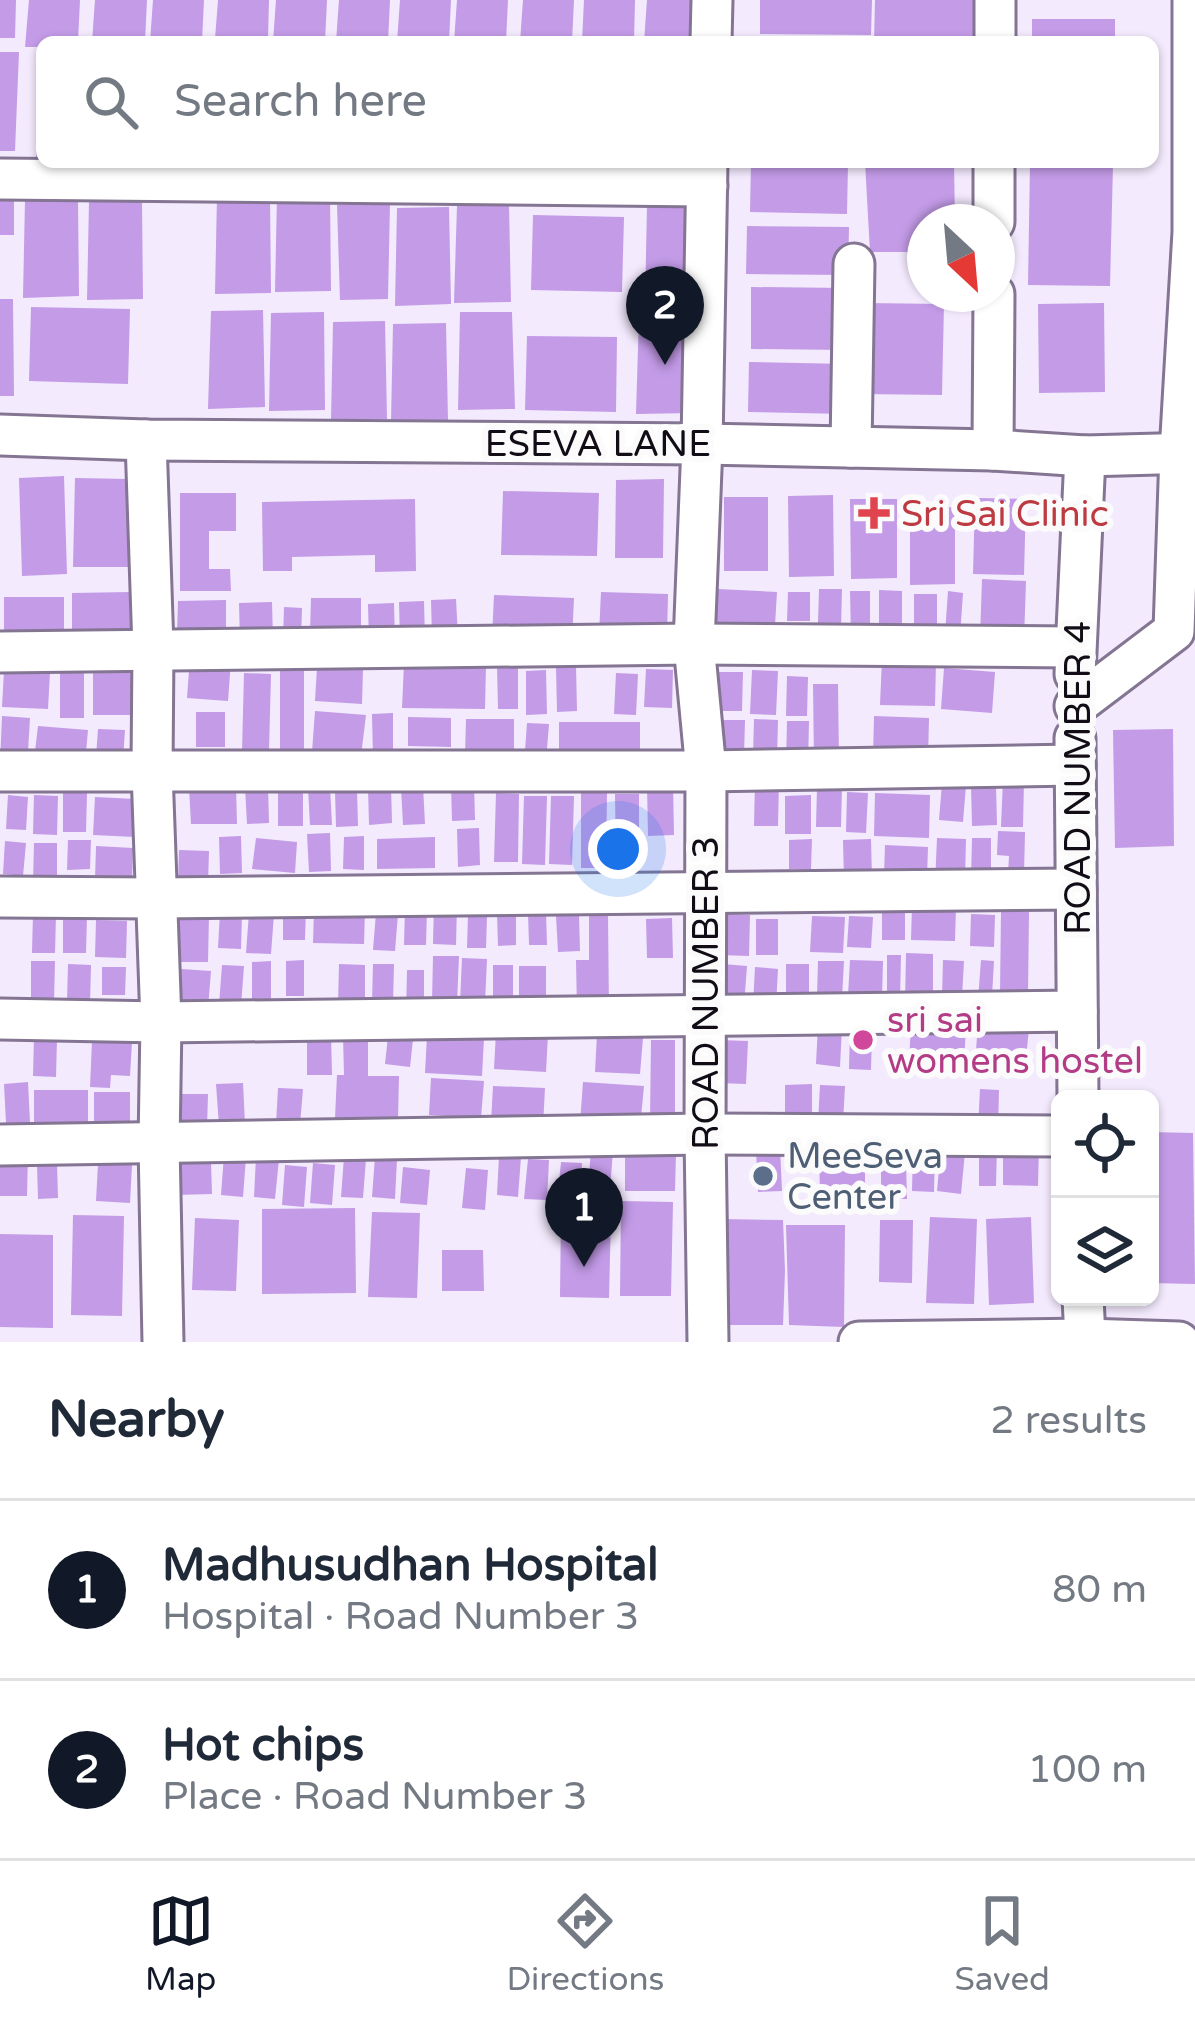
<!DOCTYPE html>
<html lang="en">
<head>
<meta charset="utf-8">
<style>
	body { margin:0; font-family:"Varela Round",sans-serif; background:#f2f2f3; color:#1f2937 }
	.controls { position:absolute; right:36px; bottom:36px; display:grid; overflow:hidden; border-radius:18px; box-shadow:0 3px 9px #0004 }
	.controls button { width:108px; height:108px; display:grid; place-items:center; padding:0; border:0; border-bottom:3px solid #e0e1e3; background:#fff; color:#1f2937; font:60px sans-serif }
	.compass { position:absolute; left:907px; top:204px; width:108px; height:108px; border-radius:50%; background:#fff; box-shadow:0 3px 9px #0004; rotate:154deg }
	.you { position:absolute; left:618px; top:849px; width:42px; height:42px; margin:-30px; border:9px solid #fff; border-radius:50%; background:#1a73e8; box-shadow:0 0 0 18px #1a73e833 }
	.badge { display:grid; place-items:center; width:78px; height:78px; border-radius:50%; background:#111827; color:#fff; font-size:39px; font-weight:700 }
	.pin { position:absolute; translate:-50% -99px; filter:drop-shadow(0 3px 6px #0008) }
	.pin::after { content:''; position:absolute; top:63px; width:42px; height:36px; background:inherit; clip-path:polygon(0 0,100% 0,50% 100%) }
	.list { margin:0; padding:0; list-style:none }
	h2 { display:flex; justify-content:space-between; align-items:center; height:156px; margin:0; padding:0 48px; font-size:51px }
	h2 small { font-size:39px; font-weight:400; color:#747a83 }
	.list li { display:grid; grid-template-columns:78px 1fr auto; gap:36px; align-items:center; box-sizing:border-box; height:180px; padding:0 48px; border-top:3px solid #e0e1e3 }
	.list b { display:block; font-size:45px; white-space:nowrap }
	.list p { margin:0; font-size:39px; white-space:nowrap; color:#747a83 }
	.list em { font-size:39px; font-style:normal; color:#747a83 }
	.icon { flex:none; width:66px; height:66px; fill:none; stroke:currentColor; stroke-width:2; stroke-linecap:round; stroke-linejoin:round }
	.map { position:relative; flex:none; width:1195px; height:1342px; overflow:hidden }
	.search { position:absolute; background:#fff; box-shadow:0 3px 9px #0004; left:36px; right:36px; top:36px; height:132px; display:flex; align-items:center; gap:30px; box-sizing:border-box; padding:0 42px; border-radius:18px; color:#747a83; font-size:45px }
	.sheet { height:516px; background:#fff }
	nav { display:flex; justify-content:space-around; align-items:center; box-sizing:border-box; height:168px; border-top:3px solid #e0e1e3; background:#fff; font-size:33px; color:#747a83 }
	nav a { display:grid; justify-items:center; gap:6px }
	nav .on { color:#111827 }
	.map>svg:first-child { display:block }
</style>
</head>
<body>
<div class="map">
<svg width="1195" height="1342" viewBox="0 0 1195 1342">
	<rect width="100%" height="100%" fill="#f3eafd"/>
	<g fill="#c39be7">
		<polygon points="0,0 16,0 15,38 0,38"/>
		<polygon points="29,0 80,0 78,42 42,42 42,47 25,47"/>
		<polygon points="95,0 147,0 145,42 92,42"/>
		<polygon points="153,0 204,0 202,42 150,42"/>
		<polygon points="218,0 269,0 268,39 215,39"/>
		<polygon points="276,0 327,0 325,42 273,42"/>
		<polygon points="339,0 390,0 388,42 336,42"/>
		<polygon points="400,0 451,0 449,42 397,42"/>
		<polygon points="457,0 508,0 506,42 454,42"/>
		<polygon points="523,0 574,0 572,42 520,42"/>
		<polygon points="584,0 635,0 634,42 582,42"/>
		<polygon points="647,0 698,0 696,42 644,42"/>
		<polygon points="760,0 872,0 871,35 760,34"/>
		<polygon points="875,0 976,0 975,42 874,42"/>
		<rect x="1032" y="19" width="83" height="23"/>
		<polygon points="0,52 19,52 15,151 0,151"/>
		<polygon points="37,78 42,78 42,160 36,160"/>
		<polygon points="518,162 570,162 569,171 517,172"/>
		<polygon points="644,162 696,162 696,171 643,171"/>
		<polygon points="751,162 848,164 847,214 750,212"/>
		<polygon points="865,162 954,162 955,222 925,222 925,252 870,252"/>
		<polygon points="1030,164 1113,165 1110,286 1028,285"/>
		<rect x="0" y="193" width="14" height="42"/>
		<polygon points="330,193 331,291 275,292 277,194"/>
		<polygon points="270,195 271,293 215,294 217,196"/>
		<polygon points="78,199 79,296 23,298 25,200"/>
		<polygon points="142,201 143,299 87,300 89,202"/>
		<polygon points="390,203 388,299 340,300 337,205"/>
		<polygon points="457,205 509,205 511,302 454,303"/>
		<polygon points="700,205 702,302 645,304 647,206"/>
		<polygon points="449,207 451,304 395,306 397,208"/>
		<polygon points="533,215 624,217 622,292 531,290"/>
		<polygon points="747,226 849,227 848,275 746,274"/>
		<polygon points="751,287 845,288 844,350 751,349"/>
		<polygon points="0,299 13,299 14,396 0,396"/>
		<polygon points="865,303 944,304 942,395 863,394"/>
		<polygon points="1104,303 1105,392 1039,393 1038,304"/>
		<polygon points="31,307 130,309 128,384 29,381"/>
		<polygon points="263,310 265,407 208,409 211,311"/>
		<polygon points="324,312 325,410 269,411 271,313"/>
		<polygon points="460,312 512,312 515,409 458,410"/>
		<polygon points="639,316 691,316 693,413 636,414"/>
		<polygon points="385,321 387,419 331,420 333,322"/>
		<polygon points="446,323 448,421 391,422 393,324"/>
		<polygon points="527,336 617,337 616,412 525,410"/>
		<polygon points="749,362 847,364 846,414 748,412"/>
		<polygon points="64,476 67,574 22,576 19,478"/>
		<polygon points="75,478 129,479 128,567 73,567"/>
		<polygon points="664,479 663,558 615,558 616,480"/>
		<polygon points="503,491 599,493 597,556 501,555"/>
		<polygon points="180,493 236,493 236,531 209,531 209,569 230,569 231,591 180,591"/>
		<polygon points="833,495 834,576 789,577 788,496"/>
		<rect x="724" y="497" width="44" height="74"/>
		<polygon points="975,498 1026,499 1024,575 973,574"/>
		<polygon points="415,499 416,571 375,572 375,555 292,557 292,571 263,571 262,502"/>
		<polygon points="850,499 897,499 897,578 851,579"/>
		<polygon points="955,507 955,584 910,585 910,508"/>
		<polygon points="982,579 1026,581 1024,640 980,638"/>
		<polygon points="718,589 777,592 775,625 716,622"/>
		<polygon points="819,589 842,589 841,629 818,623"/>
		<polygon points="879,590 902,591 902,627 879,627"/>
		<polygon points="850,591 870,591 870,637 851,637"/>
		<polygon points="948,591 963,593 960,636 945,634"/>
		<polygon points="131,592 131,635 72,635 72,593"/>
		<polygon points="601,592 668,594 667,637 599,635"/>
		<polygon points="788,592 810,592 810,621 787,621"/>
		<rect x="914" y="594" width="23" height="39"/>
		<polygon points="494,595 574,598 572,641 492,638"/>
		<rect x="4" y="597" width="60" height="35"/>
		<polygon points="311,598 361,598 361,634 310,634"/>
		<polygon points="456,599 458,637 432,638 431,600"/>
		<polygon points="226,600 226,632 177,633 178,601"/>
		<polygon points="424,601 425,639 400,640 399,602"/>
		<polygon points="272,602 273,640 240,641 239,603"/>
		<polygon points="394,603 395,641 369,641 368,604"/>
		<polygon points="284,607 302,608 301,641 283,640"/>
		<polygon points="190,657 231,660 228,701 187,698"/>
		<polygon points="882,659 936,661 935,706 880,705"/>
		<polygon points="404,664 486,665 485,709 402,708"/>
		<polygon points="518,664 518,709 498,709 497,665"/>
		<polygon points="576,666 577,711 557,712 556,667"/>
		<polygon points="317,667 363,669 362,704 315,701"/>
		<rect x="280" y="668" width="24" height="93"/>
		<polygon points="944,668 995,672 992,713 941,709"/>
		<polygon points="646,669 673,670 672,708 644,707"/>
		<polygon points="546,670 547,714 526,715 526,671"/>
		<polygon points="752,670 778,671 776,715 750,714"/>
		<polygon points="4,671 50,672 48,709 2,707"/>
		<rect x="60" y="671" width="24" height="47"/>
		<rect x="93" y="672" width="43" height="43"/>
		<polygon points="712,672 743,672 742,711 711,711"/>
		<polygon points="244,673 271,674 269,751 242,751"/>
		<polygon points="616,673 638,674 636,715 614,714"/>
		<polygon points="787,676 808,677 807,716 786,716"/>
		<polygon points="813,684 838,684 839,762 814,762"/>
		<polygon points="315,711 366,715 361,756 312,752"/>
		<rect x="196" y="712" width="29" height="35"/>
		<polygon points="393,713 393,758 373,758 372,714"/>
		<polygon points="2,716 30,718 28,752 0,763"/>
		<polygon points="874,716 929,718 928,761 873,759"/>
		<polygon points="408,717 451,718 451,747 408,746"/>
		<polygon points="466,719 514,719 514,757 465,757"/>
		<polygon points="754,719 778,720 777,758 753,757"/>
		<polygon points="716,720 745,720 744,756 715,755"/>
		<polygon points="787,721 809,721 808,765 786,764"/>
		<rect x="559" y="722" width="81" height="32"/>
		<polygon points="527,723 549,724 546,761 524,765"/>
		<polygon points="38,726 88,730 85,764 34,760"/>
		<polygon points="98,729 125,730 123,759 96,757"/>
		<polygon points="1173,729 1174,846 1115,848 1113,730"/>
		<polygon points="755,779 779,780 778,826 754,826"/>
		<polygon points="1003,779 1024,780 1023,827 1001,827"/>
		<polygon points="474,783 475,820 452,821 451,784"/>
		<polygon points="673,783 674,835 648,836 647,784"/>
		<polygon points="942,783 966,785 963,822 939,820"/>
		<polygon points="236,786 237,824 191,824 189,787"/>
		<polygon points="268,786 269,823 247,824 245,787"/>
		<polygon points="391,786 392,823 369,825 368,787"/>
		<polygon points="423,786 425,824 403,825 401,787"/>
		<polygon points="971,786 996,786 997,825 972,826"/>
		<polygon points="330,787 332,825 310,825 308,788"/>
		<polygon points="817,787 842,787 841,827 816,827"/>
		<polygon points="357,789 358,826 336,827 335,790"/>
		<polygon points="278,791 303,792 303,826 278,826"/>
		<polygon points="847,792 868,793 866,833 846,832"/>
		<polygon points="63,793 87,793 86,832 63,832"/>
		<polygon points="496,793 519,794 518,862 494,862"/>
		<polygon points="581,793 607,793 606,868 581,868"/>
		<polygon points="875,793 930,795 929,838 874,836"/>
		<polygon points="615,794 639,794 639,865 616,865"/>
		<polygon points="8,795 28,797 26,830 6,829"/>
		<polygon points="34,795 58,796 57,835 33,834"/>
		<polygon points="811,795 811,834 785,834 785,796"/>
		<polygon points="524,796 547,796 545,865 522,864"/>
		<polygon points="551,796 574,796 572,865 549,864"/>
		<polygon points="95,797 136,799 135,837 93,835"/>
		<polygon points="479,828 480,865 458,867 457,829"/>
		<polygon points="998,831 1025,832 1024,874 1008,874 1009,856 997,855"/>
		<polygon points="330,833 331,871 309,872 307,834"/>
		<polygon points="241,836 242,873 220,874 219,837"/>
		<polygon points="364,836 364,870 343,869 344,837"/>
		<polygon points="435,837 435,868 377,869 377,839"/>
		<polygon points="256,838 297,842 295,873 252,869"/>
		<polygon points="937,838 966,839 965,878 935,884"/>
		<polygon points="972,838 991,838 991,878 971,878"/>
		<polygon points="812,839 811,869 789,869 789,840"/>
		<polygon points="871,839 872,880 844,881 843,840"/>
		<polygon points="68,840 91,840 90,869 67,870"/>
		<polygon points="5,841 26,843 23,876 3,874"/>
		<polygon points="34,843 57,843 57,883 33,883"/>
		<polygon points="885,845 928,847 927,878 884,876"/>
		<polygon points="96,846 133,848 132,882 95,880"/>
		<polygon points="179,850 209,851 208,885 178,884"/>
		<polygon points="434,903 457,904 456,945 433,944"/>
		<polygon points="912,906 956,907 955,941 911,940"/>
		<polygon points="283,907 306,907 305,940 283,940"/>
		<polygon points="314,909 365,910 364,944 313,943"/>
		<polygon points="405,909 427,910 426,945 404,945"/>
		<polygon points="220,912 242,913 241,949 218,948"/>
		<polygon points="528,912 546,912 547,945 529,945"/>
		<rect x="882" y="912" width="23" height="28"/>
		<polygon points="1001,912 1029,912 1028,994 1000,994"/>
		<polygon points="33,913 56,914 55,953 32,953"/>
		<polygon points="249,913 274,914 271,954 246,953"/>
		<polygon points="376,913 398,914 395,951 373,950"/>
		<polygon points="63,914 87,915 86,953 63,953"/>
		<polygon points="178,914 209,915 208,962 176,962"/>
		<polygon points="497,914 516,914 516,945 498,946"/>
		<polygon points="589,914 608,914 609,1011 577,1011 576,960 589,960"/>
		<polygon points="721,914 750,915 749,956 719,955"/>
		<polygon points="971,914 995,915 994,947 970,946"/>
		<polygon points="468,915 487,916 486,948 467,948"/>
		<polygon points="579,915 580,951 558,952 556,916"/>
		<polygon points="812,916 845,917 843,953 810,952"/>
		<polygon points="849,916 873,917 871,948 847,947"/>
		<polygon points="672,918 673,958 647,958 646,919"/>
		<rect x="756" y="919" width="22" height="36"/>
		<polygon points="96,920 127,921 126,958 95,957"/>
		<polygon points="906,953 933,954 933,1004 905,1004"/>
		<polygon points="887,955 901,955 900,999 887,999"/>
		<polygon points="433,956 459,956 457,1003 432,1002"/>
		<polygon points="462,958 487,959 485,1003 460,1003"/>
		<polygon points="304,960 304,996 286,996 286,961"/>
		<polygon points="850,960 883,961 882,998 848,996"/>
		<polygon points="943,960 964,961 962,997 942,997"/>
		<polygon points="981,960 994,961 992,996 978,1000"/>
		<polygon points="31,961 55,961 54,1001 31,1000"/>
		<polygon points="271,961 271,1001 252,1001 252,962"/>
		<polygon points="818,961 844,961 842,998 817,997"/>
		<polygon points="68,964 91,965 90,1004 67,1003"/>
		<polygon points="339,964 365,965 365,1005 338,1005"/>
		<polygon points="373,964 394,964 393,1004 372,1003"/>
		<polygon points="723,964 747,966 744,1005 720,1002"/>
		<polygon points="786,964 809,964 809,1004 786,1005"/>
		<polygon points="222,965 244,966 241,1006 219,1005"/>
		<polygon points="493,965 513,965 513,1004 493,1003"/>
		<rect x="519" y="966" width="27" height="38"/>
		<polygon points="102,967 126,967 125,995 102,995"/>
		<polygon points="755,967 778,969 776,1006 753,1005"/>
		<polygon points="181,969 211,971 208,1008 178,1006"/>
		<polygon points="407,970 424,970 424,1013 406,1013"/>
		<polygon points="911,1023 966,1025 964,1065 909,1063"/>
		<polygon points="978,1023 1029,1028 1025,1069 975,1064"/>
		<polygon points="818,1025 842,1026 840,1067 816,1064"/>
		<polygon points="850,1030 872,1031 871,1070 849,1069"/>
		<polygon points="496,1032 548,1035 546,1072 494,1069"/>
		<polygon points="597,1034 643,1038 640,1074 595,1072"/>
		<polygon points="307,1035 331,1035 332,1075 307,1075"/>
		<polygon points="343,1035 368,1035 368,1076 399,1076 398,1119 335,1118 337,1075 344,1075"/>
		<polygon points="388,1036 413,1039 410,1067 385,1064"/>
		<polygon points="427,1036 484,1038 482,1076 425,1073"/>
		<polygon points="34,1037 57,1038 56,1077 33,1076"/>
		<polygon points="651,1040 675,1040 675,1120 650,1120"/>
		<polygon points="719,1040 748,1041 746,1084 718,1083"/>
		<polygon points="92,1041 132,1042 130,1076 111,1075 110,1088 90,1087"/>
		<polygon points="431,1078 484,1081 481,1118 429,1115"/>
		<polygon points="28,1082 30,1123 6,1123 4,1084"/>
		<polygon points="583,1082 644,1086 640,1128 580,1123"/>
		<polygon points="243,1083 245,1124 219,1126 216,1084"/>
		<polygon points="812,1084 812,1117 785,1117 785,1085"/>
		<polygon points="820,1085 845,1086 843,1123 818,1122"/>
		<polygon points="493,1086 545,1088 543,1126 491,1123"/>
		<polygon points="278,1088 303,1089 300,1125 276,1124"/>
		<polygon points="980,1089 999,1090 998,1129 978,1128"/>
		<rect x="34" y="1090" width="54" height="47"/>
		<polygon points="94,1092 130,1092 130,1131 94,1132"/>
		<polygon points="175,1094 208,1094 207,1128 174,1128"/>
		<polygon points="1150,1132 1193,1133 1195,1284 1150,1283"/>
		<polygon points="1003,1144 1039,1144 1038,1186 1003,1185"/>
		<polygon points="979,1146 997,1146 996,1186 979,1186"/>
		<polygon points="780,1148 782,1191 758,1192 756,1149"/>
		<polygon points="591,1149 613,1150 610,1190 588,1189"/>
		<polygon points="941,1149 965,1152 961,1194 937,1191"/>
		<polygon points="913,1150 935,1151 934,1192 912,1191"/>
		<polygon points="865,1151 865,1194 820,1195 819,1152"/>
		<polygon points="625,1152 676,1153 675,1191 625,1191"/>
		<polygon points="0,1154 28,1154 27,1196 0,1196"/>
		<polygon points="224,1155 246,1157 243,1197 221,1195"/>
		<polygon points="499,1156 521,1157 518,1197 497,1195"/>
		<polygon points="256,1157 279,1159 275,1199 254,1197"/>
		<polygon points="344,1157 366,1159 363,1198 341,1197"/>
		<polygon points="375,1157 397,1159 395,1199 372,1197"/>
		<polygon points="528,1159 549,1160 547,1200 524,1199"/>
		<polygon points="211,1161 212,1194 175,1195 174,1162"/>
		<polygon points="561,1162 582,1163 580,1203 557,1202"/>
		<polygon points="881,1162 906,1162 907,1199 881,1199"/>
		<polygon points="57,1163 58,1198 38,1199 37,1164"/>
		<polygon points="313,1163 335,1165 332,1205 310,1203"/>
		<polygon points="98,1164 132,1165 130,1203 96,1201"/>
		<polygon points="285,1165 307,1167 304,1207 282,1205"/>
		<polygon points="403,1167 430,1170 427,1205 400,1203"/>
		<polygon points="466,1168 488,1170 485,1210 462,1208"/>
		<polygon points="621,1201 673,1202 671,1296 620,1296"/>
		<polygon points="355,1208 356,1293 262,1294 262,1209"/>
		<polygon points="372,1212 420,1213 417,1298 368,1297"/>
		<polygon points="561,1213 611,1215 609,1298 560,1297"/>
		<polygon points="73,1215 124,1216 122,1316 71,1315"/>
		<polygon points="930,1217 977,1219 974,1304 926,1303"/>
		<polygon points="1031,1217 1034,1303 989,1305 986,1219"/>
		<polygon points="195,1218 239,1220 236,1291 192,1290"/>
		<polygon points="720,1219 783,1220 785,1271 783,1325 727,1325 721,1285"/>
		<polygon points="880,1220 913,1220 912,1283 879,1282"/>
		<polygon points="786,1225 845,1225 844,1327 789,1325"/>
		<polygon points="0,1234 53,1235 53,1328 0,1327"/>
		<polygon points="442,1250 483,1250 484,1291 442,1291"/>
	</g>
	<g fill="none" stroke-linecap="round" stroke-linejoin="round">
		<g stroke="#847592" stroke-width="45">
			<g id="minor">
				<polyline points="711,42 712,0"/>
				<polyline points="995,42 995,0"/>
				<polyline points="707,162 702,444 694,644 706,771 705,1134 708,1342"/>
				<polyline points="0,179 707,186"/>
				<polyline points="994,222 994,162"/>
				<polyline points="0,435 146,440 702,444 993,450 1085,456 1195,453"/>
				<polyline points="146,440 153,648 152,771 161,1022 159,1144 163,1342"/>
				<polyline points="851,447 854,264"/>
				<polyline points="993,450 994,294"/>
				<polyline points="0,652 694,644 1074,647"/>
				<polyline points="1075,674 1085,456"/>
				<polyline points="1075,706 1174,631 1180,453 1193,232 1193,0"/>
				<polyline points="1075,738 1078,1099"/>
				<polyline points="0,771 706,771 1075,765"/>
				<polyline points="0,897 156,898 1076,889"/>
				<polyline points="0,1019 161,1022 1077,1011"/>
				<polyline points="0,1145 705,1134 1060,1136"/>
				<polyline points="1083,1297 1085,1339"/>
				<polyline points="859,1342 1085,1339 1179,1342"/>
			</g>
		</g>
		<use href="#minor" stroke="#fff" stroke-width="39"/>
	</g>
	<path fill="#e0444e" stroke="#fbfbfb" stroke-width="4.5" d="M868 495h12v12h12v12h-12v12h-12v-12h-12v-12h12z"/>
	<circle fill="#d1479c" stroke="#fbfbfb" stroke-width="4.5" cx="863" cy="1040" r="12"/>
	<circle fill="#5c6f8a" stroke="#fbfbfb" stroke-width="4.5" cx="763" cy="1176" r="12"/>
	<g text-anchor="middle" stroke-width="12" stroke-linejoin="round" paint-order="stroke">
		<g font-size="36" fill="#110c16" stroke="#fbfbfb">
			<text x="598" y="456">ESEVA LANE</text>
			<text transform="translate(1077 778) rotate(-90)" y="13">ROAD NUMBER 4</text>
			<text transform="translate(705 993) rotate(-90)" y="13">ROAD NUMBER 3</text>
		</g>
		<g font-size="36" fill="#be3a42" stroke="#fbfbfb" text-anchor="start">
			<text x="901" y="526">Sri Sai Clinic</text>
		</g>
		<g font-size="36" fill="#b23c85" stroke="#fbfbfb" text-anchor="start">
			<text x="887" y="1032">sri sai<tspan x="887" dy="41">womens hostel</tspan></text>
		</g>
		<g font-size="36" fill="#4e5e75" stroke="#fbfbfb" text-anchor="start">
			<text x="787" y="1168">MeeSeva<tspan x="787" dy="41">Center</tspan></text>
		</g>
	</g>
</svg>
<div class="controls">
<button><svg class="icon" aria-label="locate" viewBox="0 0 24 24"><circle cx="12" cy="12" r="6"/><path d="M12 2v4M12 18v4M2 12h4M18 12h4"/></svg></button>
<button><svg class="icon" aria-label="layers" viewBox="0 0 24 24"><path d="M12 4l9 5-9 5-9-5zM3 14l9 5 9-5"/></svg></button>
</div>
<svg class="compass" viewBox="-18 -18 36 36"><path d="M0-13l5 13h-10z" fill="#e53935"/><path d="M0 13l5-13h-10z" fill="#747a83"/></svg>
<div class="you"></div>
<div class="pin badge" style="left:584px;top:1267px">1</div>
<div class="pin badge" style="left:665px;top:365px">2</div>
<div class="search"><svg class="icon" aria-label="search" viewBox="0 0 24 24"><circle cx="10" cy="10" r="6"/><path d="M15 15l6 6"/></svg>Search here</div>
</div>
<section class="sheet">
<h2>Nearby<small>2 results</small></h2>
<ul class="list">
<li><span class="badge">1</span><div><b>Madhusudhan Hospital</b><p>Hospital · Road Number 3</p></div><em>80 m</em></li>
<li><span class="badge">2</span><div><b>Hot chips</b><p>Place · Road Number 3</p></div><em>100 m</em></li>
</ul>
</section>
<nav>
<a class="on"><svg class="icon" aria-label="map" viewBox="0 0 24 24"><path d="M3 6l6-2 6 2 6-2v14l-6 2-6-2-6 2zM9 4v14M15 6v14"/></svg>Map</a>
<a><svg class="icon" aria-label="directions" viewBox="0 0 24 24"><path d="M12 3l9 9-9 9-9-9zM9 14v-3h6M13 9l2 2-2 2"/></svg>Directions</a>
<a><svg class="icon" aria-label="saved" viewBox="0 0 24 24"><path d="M7 4h10v16l-5-4-5 4z"/></svg>Saved</a>
</nav>
</body>
</html>
